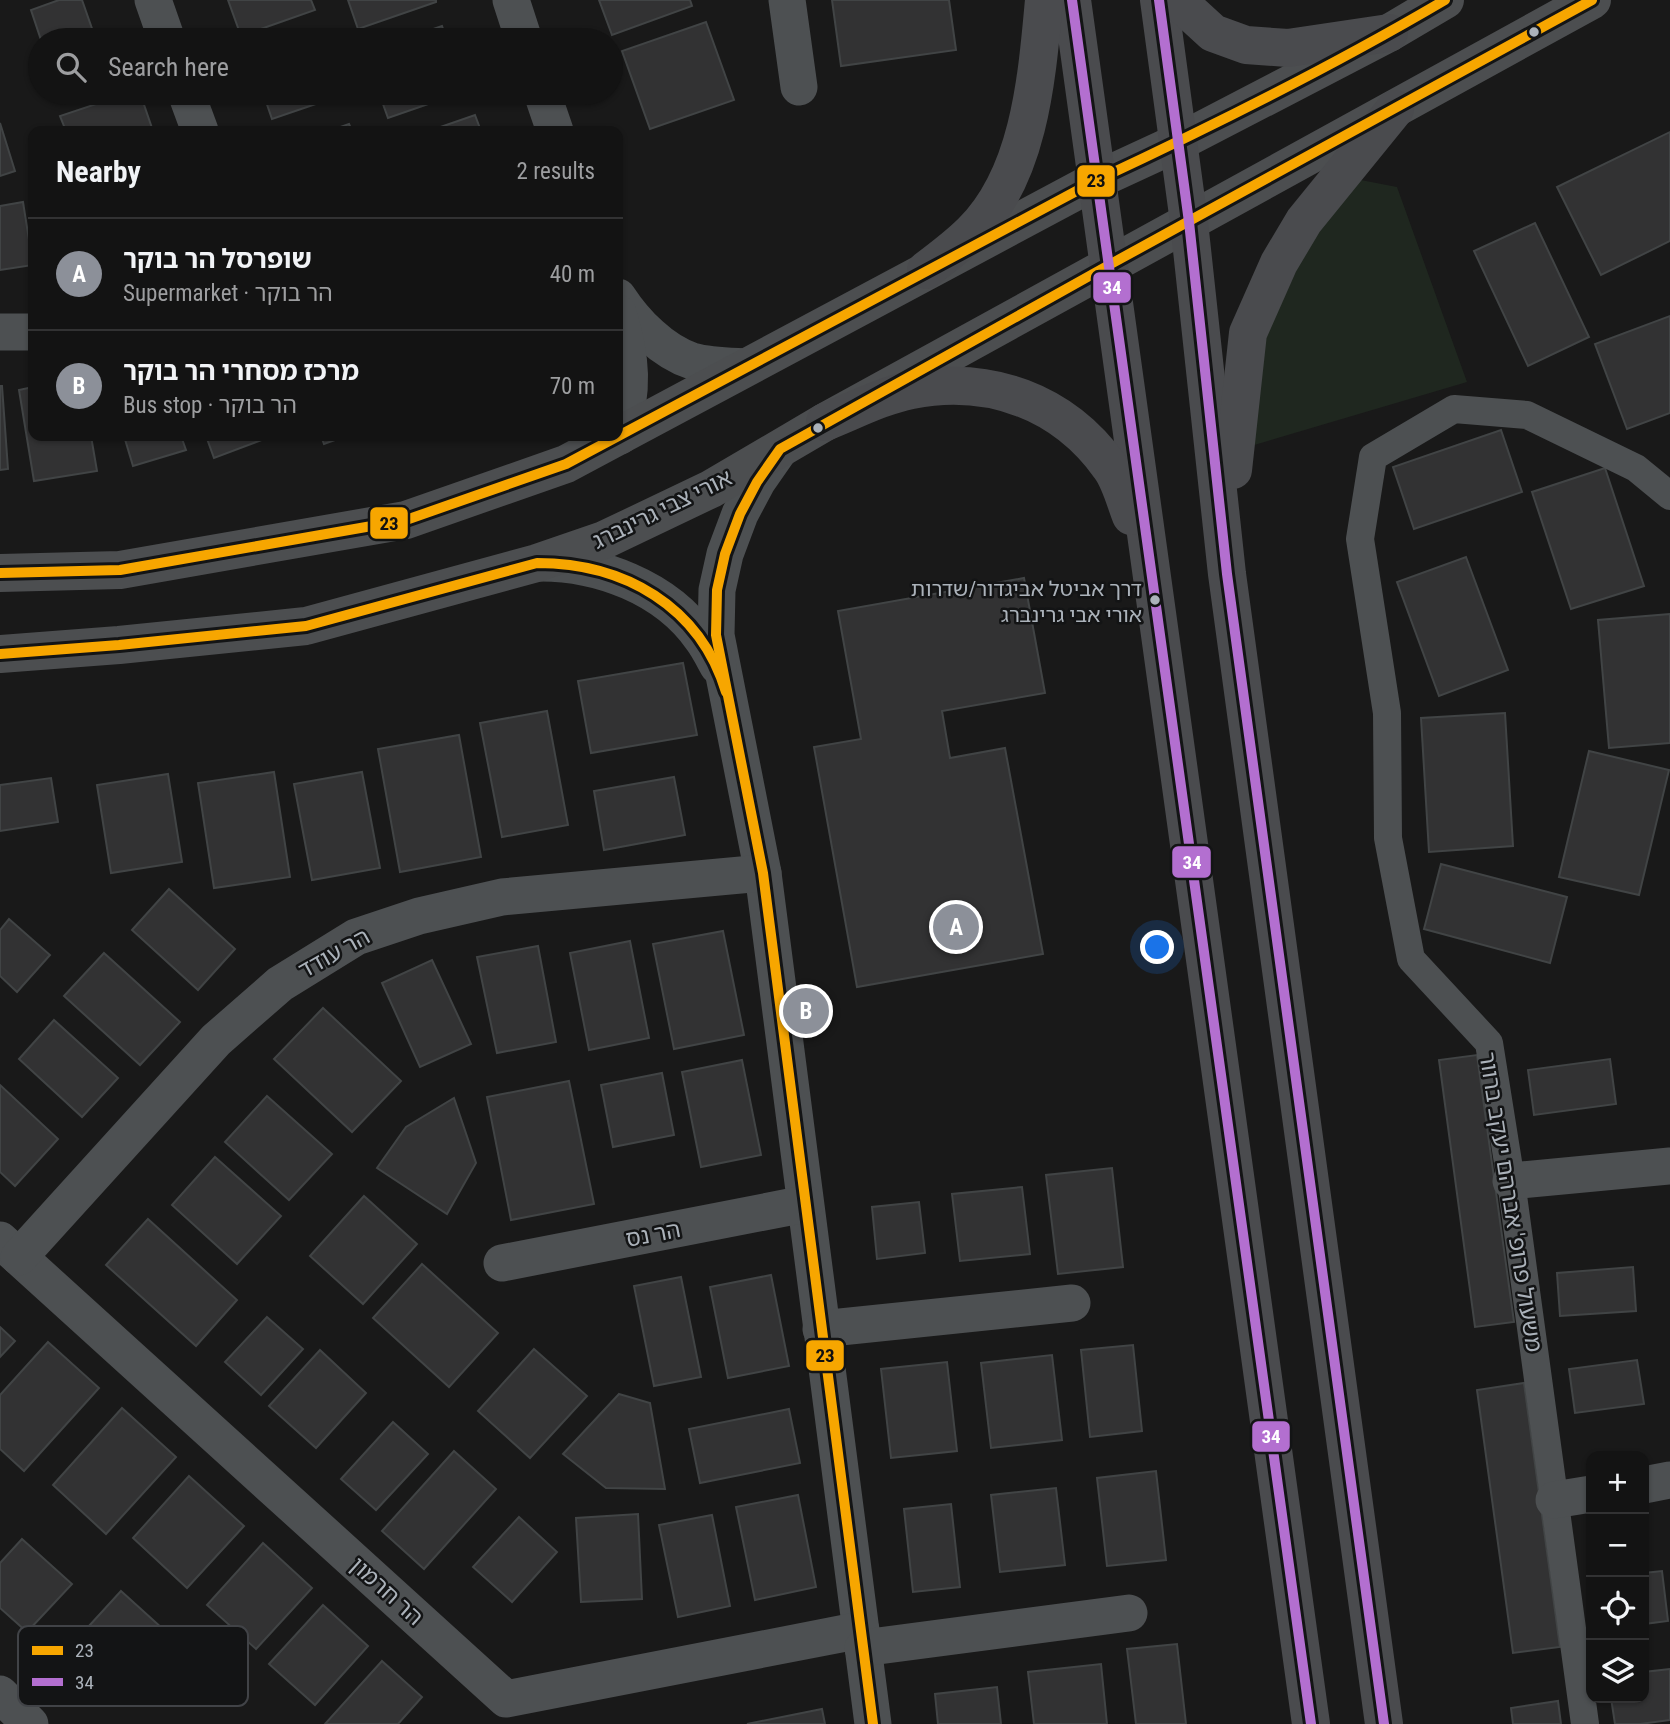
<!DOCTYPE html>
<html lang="en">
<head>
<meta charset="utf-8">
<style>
	body { margin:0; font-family:"Roboto Condensed","Noto Sans Hebrew",sans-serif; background:#1c1c1c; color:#f1f3f6 }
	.controls { position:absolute; right:21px; bottom:21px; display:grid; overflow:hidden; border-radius:14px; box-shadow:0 2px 5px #0004 }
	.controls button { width:63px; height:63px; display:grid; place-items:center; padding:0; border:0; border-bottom:2px solid #323233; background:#131313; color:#f1f3f6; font:35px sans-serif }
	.you { position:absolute; left:1158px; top:948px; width:24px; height:24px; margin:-18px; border:5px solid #fff; border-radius:50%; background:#1a73e8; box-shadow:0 0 0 10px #1a73e833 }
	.badge { display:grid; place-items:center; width:46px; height:46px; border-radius:50%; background:#8c9099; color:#fff; font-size:23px; font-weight:700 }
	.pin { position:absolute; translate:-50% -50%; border:4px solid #fff; box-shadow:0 2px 7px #0006 }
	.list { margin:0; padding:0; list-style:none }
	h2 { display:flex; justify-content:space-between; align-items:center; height:91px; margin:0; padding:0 28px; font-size:30px }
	h2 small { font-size:23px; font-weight:400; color:#9d9ea0 }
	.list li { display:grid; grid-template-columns:46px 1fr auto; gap:21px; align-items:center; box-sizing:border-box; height:112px; padding:0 28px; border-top:2px solid #323233 }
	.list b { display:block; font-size:26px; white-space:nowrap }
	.list p { margin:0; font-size:23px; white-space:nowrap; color:#9d9ea0 }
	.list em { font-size:23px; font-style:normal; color:#9d9ea0 }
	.icon { flex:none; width:38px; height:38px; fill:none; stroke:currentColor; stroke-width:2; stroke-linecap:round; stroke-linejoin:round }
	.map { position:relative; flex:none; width:1670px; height:1724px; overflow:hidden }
	.search { position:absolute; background:#131313; box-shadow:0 2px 5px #0004; left:28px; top:28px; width:595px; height:77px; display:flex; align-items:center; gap:18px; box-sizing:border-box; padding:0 24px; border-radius:38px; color:#9d9ea0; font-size:26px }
	.panel { position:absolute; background:#131313; box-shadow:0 2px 5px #0004; left:28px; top:126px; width:595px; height:315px; border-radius:14px }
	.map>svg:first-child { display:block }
</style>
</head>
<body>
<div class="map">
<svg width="1670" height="1724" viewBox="0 0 1670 1724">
	<rect width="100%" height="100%" fill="#191919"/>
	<polygon fill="#1f271f" points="1340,176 1397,187 1467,382 1234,451 1240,392"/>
	<g fill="#323233" stroke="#414445" stroke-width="2">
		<polygon points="59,0 82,0 96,40 41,40 31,10"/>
		<polygon points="228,0 311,0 315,10 241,36"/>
		<polygon points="348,0 436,0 436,2 358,29"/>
		<polygon points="599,0 690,0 692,6 612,35"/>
		<polygon points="832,0 949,0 956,50 841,66"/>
		<polygon points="706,22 734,100 650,129 622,51"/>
		<polygon points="442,26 447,40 401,40"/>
		<polygon points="323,33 326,40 304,40"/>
		<polygon points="129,93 140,93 153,131 66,131 60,116"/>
		<polygon points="263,93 344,93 345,94 272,119"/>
		<polygon points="379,93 460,93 388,118"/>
		<polygon points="475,115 481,131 429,131"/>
		<polygon points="0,123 15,171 0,176"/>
		<polygon points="349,124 352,131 329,131"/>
		<polygon points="1670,132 1670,241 1601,275 1557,187"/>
		<polygon points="23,202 33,265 0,270 0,206"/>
		<polygon points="1535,223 1589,337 1528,366 1474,251"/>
		<polygon points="1670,316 1670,413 1627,429 1595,344"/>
		<polygon points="0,386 2,386 8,469 0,470"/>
		<polygon points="33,387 33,436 91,436 97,471 34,481 19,390"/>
		<polygon points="1501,430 1522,492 1414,529 1393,467"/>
		<polygon points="124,436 181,436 186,450 133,466"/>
		<polygon points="206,436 272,436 214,458"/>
		<polygon points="321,436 346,436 324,444"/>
		<polygon points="1605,468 1644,586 1571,609 1532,492"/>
		<polygon points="1466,557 1508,670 1439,696 1397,582"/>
		<polygon points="1024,578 1045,693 942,711 950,758 1005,748 1043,954 857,987 814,747 861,739 838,611"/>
		<polygon points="1670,614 1670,743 1609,748 1598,620"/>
		<polygon points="683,663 697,735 591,753 578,681"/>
		<polygon points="547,711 568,825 502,837 480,723"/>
		<polygon points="1505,713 1513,846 1429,852 1421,718"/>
		<polygon points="459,735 481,857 400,872 378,749"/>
		<polygon points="1589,751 1669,770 1639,895 1559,877"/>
		<polygon points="274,772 290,877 214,888 198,783"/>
		<polygon points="362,772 380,868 312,880 294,784"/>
		<polygon points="168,774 182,862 111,873 97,785"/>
		<polygon points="674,777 685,835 604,850 594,791"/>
		<polygon points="51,778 58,822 0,831 0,785"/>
		<polygon points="1441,864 1567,897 1550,963 1424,929"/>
		<polygon points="169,889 235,949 198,990 132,930"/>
		<polygon points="9,919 50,955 17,992 0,976 0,930"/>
		<polygon points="723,931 744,1035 674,1049 653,944"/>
		<polygon points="630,941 649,1038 589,1050 570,953"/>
		<polygon points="538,946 556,1042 497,1053 477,957"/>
		<polygon points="104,953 180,1022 140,1065 64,996"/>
		<polygon points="432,960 471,1044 420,1067 382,983"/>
		<polygon points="323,1008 401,1081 352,1132 274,1059"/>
		<polygon points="54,1020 118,1078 82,1117 19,1059"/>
		<polygon points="1477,1055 1514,1322 1475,1327 1439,1060"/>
		<polygon points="1610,1059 1616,1104 1534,1115 1528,1070"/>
		<polygon points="742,1060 761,1155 701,1167 682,1072"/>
		<polygon points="662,1073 674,1135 613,1147 601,1085"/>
		<polygon points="569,1081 594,1204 511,1220 487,1097"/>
		<polygon points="0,1085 58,1139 15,1186 0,1172"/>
		<polygon points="267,1096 332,1154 289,1200 225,1142"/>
		<polygon points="454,1098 476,1163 447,1214 377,1168 406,1127"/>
		<polygon points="215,1157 281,1216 237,1264 172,1205"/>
		<polygon points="1112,1168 1123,1267 1058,1274 1046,1175"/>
		<polygon points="1022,1187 1030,1254 960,1261 952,1194"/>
		<polygon points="364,1196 417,1244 363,1304 310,1256"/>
		<polygon points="919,1202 925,1253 877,1259 872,1207"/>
		<polygon points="148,1219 237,1300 196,1346 106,1265"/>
		<polygon points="422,1264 498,1333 449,1387 373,1318"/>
		<polygon points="1633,1267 1636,1311 1560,1316 1557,1273"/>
		<polygon points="771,1275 789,1366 728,1378 710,1287"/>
		<polygon points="681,1277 701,1377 654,1386 634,1286"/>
		<polygon points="267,1317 303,1349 261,1395 225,1362"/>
		<polygon points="0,1327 15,1341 0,1357"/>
		<polygon points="48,1342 99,1388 24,1471 0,1449 0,1395"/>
		<polygon points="1133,1345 1142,1431 1090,1437 1081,1350"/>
		<polygon points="534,1349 587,1396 530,1458 478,1411"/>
		<polygon points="320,1350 366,1393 316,1448 269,1406"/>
		<polygon points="1052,1355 1062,1440 991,1448 981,1363"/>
		<polygon points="1637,1360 1644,1404 1575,1413 1569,1369"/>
		<polygon points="947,1362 957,1451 891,1458 881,1369"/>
		<polygon points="1524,1383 1560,1647 1513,1653 1477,1390"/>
		<polygon points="619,1394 650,1403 665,1489 606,1488 563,1454"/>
		<polygon points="122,1408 176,1457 106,1534 53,1485"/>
		<polygon points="789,1409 800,1463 700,1483 689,1429"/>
		<polygon points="393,1422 428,1454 376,1510 341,1479"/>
		<polygon points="454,1451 496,1489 424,1569 382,1531"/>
		<polygon points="1156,1471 1166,1560 1107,1566 1097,1478"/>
		<polygon points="189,1476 244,1526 187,1588 133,1538"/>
		<polygon points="1056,1488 1065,1565 1000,1572 991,1495"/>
		<polygon points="798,1495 816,1587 755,1600 736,1507"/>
		<polygon points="951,1504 960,1587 913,1592 904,1509"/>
		<polygon points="638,1514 642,1599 581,1602 576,1518"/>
		<polygon points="712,1515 730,1606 678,1617 659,1525"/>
		<polygon points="519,1517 557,1552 512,1602 473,1567"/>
		<polygon points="22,1539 72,1584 27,1632 0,1608 0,1563"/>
		<polygon points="263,1543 312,1588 256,1649 207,1605"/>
		<polygon points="1662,1571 1668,1621 1644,1624 1644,1573"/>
		<polygon points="121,1591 173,1638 119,1697 67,1650"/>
		<polygon points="323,1605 368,1646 315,1705 269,1664"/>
		<polygon points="1177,1644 1186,1724 1136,1724 1127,1649"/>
		<polygon points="382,1661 422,1697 398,1724 325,1724"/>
		<polygon points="1101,1664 1107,1724 1034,1724 1028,1672"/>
		<polygon points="1670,1669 1670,1720 1640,1724 1615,1724 1611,1698 1644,1698 1644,1672"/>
		<polygon points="997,1687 1001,1724 938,1724 935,1694"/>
		<polygon points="1558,1701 1561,1724 1513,1724 1511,1708"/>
		<polygon points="822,1709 825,1724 747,1724"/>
	</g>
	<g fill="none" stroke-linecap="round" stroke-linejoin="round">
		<polyline stroke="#4d5052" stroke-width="28" points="1585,1724 1511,1181 1489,1043 1411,959 1388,838 1387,713 1360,539 1373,457 1454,409 1527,415 1636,468 1670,496"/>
		<g stroke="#4d5052" stroke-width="37">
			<polyline points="153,0 167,40"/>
			<polyline points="511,0 524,40"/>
			<polyline points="787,0 799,87"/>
			<polyline points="186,93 200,131"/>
			<polyline points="542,93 555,131"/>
			<path d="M618,297C635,323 662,351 692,361C710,366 729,366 747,367"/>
			<path d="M618,313C632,359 634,390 620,436"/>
			<polyline points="0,332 33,332"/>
			<polyline points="780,449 757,482 740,514 725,554 717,590 716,635 763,873 873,1724"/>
			<path d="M537,563C598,562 666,587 702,639C708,647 713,657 718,666"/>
			<polyline points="1511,1181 1670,1166"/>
			<polyline points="0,1240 506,1699 861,1630"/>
			<polyline points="19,1257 216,1040 280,984 356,937 419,916 502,897 763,873"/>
			<polyline points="502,1263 805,1204"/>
			<polyline points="821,1329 1072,1303"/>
			<polyline points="1644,1485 1670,1480"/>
			<polyline points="1554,1500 1591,1494"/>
			<polyline points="863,1648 1129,1613"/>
			<polyline points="0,1694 30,1724"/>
		</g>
		<g stroke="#4c4e50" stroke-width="38">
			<polyline points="0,573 120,570 406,520 566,464 1097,180 1177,143 1389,33 1445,0"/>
			<polyline points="0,654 119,645 306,626 537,563 604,540 711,489 825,422 1592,0"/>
		</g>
		<g stroke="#4a4b4e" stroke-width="38">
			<polyline points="1072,0 1311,1724"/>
			<polyline points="1159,0 1189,222 1227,574 1384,1724"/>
			<polyline points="1177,0 1213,33 1246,45 1288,48 1389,33"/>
			<path d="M926,270C942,258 958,246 972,232C1030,175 1037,76 1044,0"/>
			<path d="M825,422C853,411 881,396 911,390C989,375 1063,401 1110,467C1120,480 1125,501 1131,516"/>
			<polyline points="1233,470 1248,333 1279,263 1304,221 1395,109"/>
		</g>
		<g stroke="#131415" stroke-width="16">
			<g id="bus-1">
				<path d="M0,573L120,570L406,520L566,464L1097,180C1215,125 1333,66 1445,0"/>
				<path d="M0,654L119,645L306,626L537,563C624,563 700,606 726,692"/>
				<polyline points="873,1724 763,873 716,635 717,590 725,554 740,514 757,482 780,449 1109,265 1592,0"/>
			</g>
		</g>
		<g stroke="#131415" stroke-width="16">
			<g id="bus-2">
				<polyline points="1072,0 1311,1724"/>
				<polyline points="1159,0 1189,222 1227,574 1384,1724"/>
			</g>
		</g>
		<use href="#bus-1" stroke="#f7a600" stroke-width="10"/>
		<use href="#bus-2" stroke="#b36fd0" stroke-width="10"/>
	</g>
	<g fill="#abb2ba" stroke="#131415" stroke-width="2.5">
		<circle cx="1534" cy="32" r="6"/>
		<circle cx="818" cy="428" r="6"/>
		<circle cx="1155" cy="600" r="6"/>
	</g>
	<g text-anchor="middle" stroke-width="5" stroke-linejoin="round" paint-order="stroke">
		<g font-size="21" fill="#abb2ba" stroke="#131415" text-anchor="end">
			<text x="1142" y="596">דרך אביטל אביגדור/שדרות<tspan x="1142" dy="26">אורי אבי גרינברג</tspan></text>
		</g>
		<g font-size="23" fill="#abb2ba" stroke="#131415">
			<text transform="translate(662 509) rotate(-26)" y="8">אורי צבי גרינברג</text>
			<text transform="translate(334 953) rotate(-29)" y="8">הר עודד</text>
			<text transform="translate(1511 1202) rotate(81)" y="8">משעול פרופ' אברהם יעקב ברוור</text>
			<text transform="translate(653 1234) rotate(-11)" y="8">הר נס</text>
			<text transform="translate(387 1591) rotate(42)" y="8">הר חרמון</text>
		</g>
	</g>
	<rect x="18" y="1626" width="230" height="80" rx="10" fill="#131415" stroke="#414347" stroke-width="2"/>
	<rect x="32" y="1646" width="31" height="9" fill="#f7a600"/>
	<rect x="32" y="1678" width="31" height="8" fill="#b36fd0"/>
	<g font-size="19" fill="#abb2ba">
		<text x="75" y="1657">23</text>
		<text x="75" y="1689">34</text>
	</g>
	<g stroke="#131415" stroke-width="2.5">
		<rect x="1076" y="164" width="40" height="34" rx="7" fill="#f7a600"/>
		<rect x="1092" y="271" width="40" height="33" rx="7" fill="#b36fd0"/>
		<rect x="369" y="506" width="40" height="34" rx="7" fill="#f7a600"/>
		<rect x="1171" y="845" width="41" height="34" rx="7" fill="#b36fd0"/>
		<rect x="805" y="1339" width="40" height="33" rx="7" fill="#f7a600"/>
		<rect x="1251" y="1420" width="40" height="33" rx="7" fill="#b36fd0"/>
	</g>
	<g font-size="19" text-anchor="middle" font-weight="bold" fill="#fff">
		<text x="1112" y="294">34</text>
		<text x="1192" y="869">34</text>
		<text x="1271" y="1443">34</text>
	</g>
	<g font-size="19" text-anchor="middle" font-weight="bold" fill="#111">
		<text x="1096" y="187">23</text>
		<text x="389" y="530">23</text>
		<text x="825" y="1362">23</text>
	</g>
</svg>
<div class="controls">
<button>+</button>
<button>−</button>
<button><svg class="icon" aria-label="locate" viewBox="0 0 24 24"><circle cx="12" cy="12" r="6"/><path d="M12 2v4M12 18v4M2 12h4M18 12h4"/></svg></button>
<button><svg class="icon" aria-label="layers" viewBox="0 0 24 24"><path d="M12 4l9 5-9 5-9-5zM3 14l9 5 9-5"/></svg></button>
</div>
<div class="you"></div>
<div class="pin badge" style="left:956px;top:927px">A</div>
<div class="pin badge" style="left:806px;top:1011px">B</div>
<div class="search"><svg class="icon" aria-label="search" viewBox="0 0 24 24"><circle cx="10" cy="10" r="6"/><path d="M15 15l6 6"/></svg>Search here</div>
<section class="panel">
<h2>Nearby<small>2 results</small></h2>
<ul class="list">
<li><span class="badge">A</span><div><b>שופרסל הר בוקר</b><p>Supermarket · הר בוקר</p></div><em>40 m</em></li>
<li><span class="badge">B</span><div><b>מרכז מסחרי הר בוקר</b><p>Bus stop · הר בוקר</p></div><em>70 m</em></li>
</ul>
</section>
</div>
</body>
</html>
